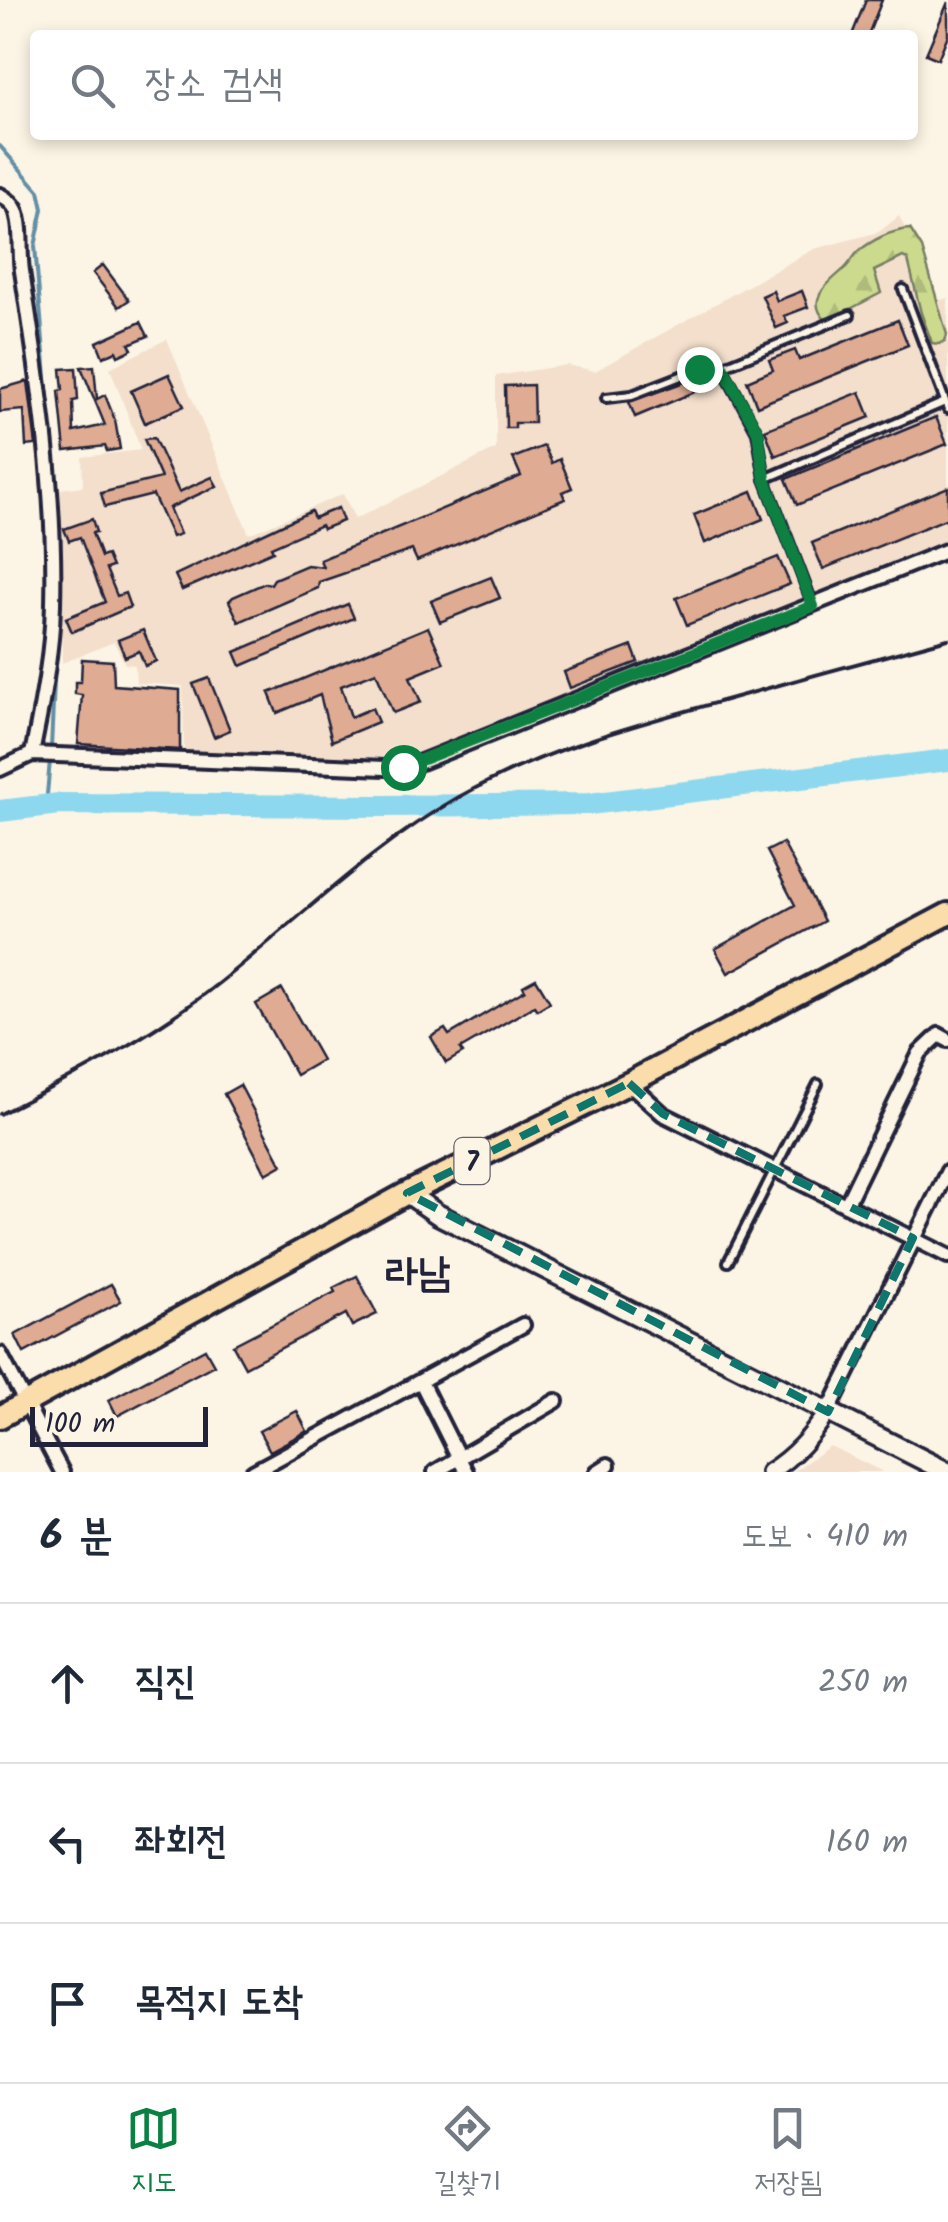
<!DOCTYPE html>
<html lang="ko">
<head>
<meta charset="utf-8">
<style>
	body { margin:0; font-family:Kalam,"Poor Story",sans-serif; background:#f2f2f3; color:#1f2937 }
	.scale { position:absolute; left:30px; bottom:25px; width:178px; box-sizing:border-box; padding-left:10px; border:5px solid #22223b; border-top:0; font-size:28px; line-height:35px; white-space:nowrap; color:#22223b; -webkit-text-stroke:8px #fcf5e5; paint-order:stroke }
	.stop { position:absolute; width:30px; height:30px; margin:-22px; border:8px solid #0b8043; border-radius:50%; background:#fff }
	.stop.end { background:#0b8043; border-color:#fff; box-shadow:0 2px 10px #0008 }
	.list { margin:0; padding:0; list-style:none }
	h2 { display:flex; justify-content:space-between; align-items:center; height:130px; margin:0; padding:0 40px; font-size:42px }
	h2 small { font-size:32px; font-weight:400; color:#747a83 }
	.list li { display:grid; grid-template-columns:65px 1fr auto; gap:30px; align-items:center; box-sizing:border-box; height:160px; padding:0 40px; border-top:2px solid #e0e1e3 }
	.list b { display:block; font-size:38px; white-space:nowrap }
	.list em { font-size:32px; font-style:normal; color:#747a83 }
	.icon { flex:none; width:55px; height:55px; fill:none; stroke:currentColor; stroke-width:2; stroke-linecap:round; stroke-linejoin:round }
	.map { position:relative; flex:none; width:948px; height:1472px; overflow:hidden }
	.search { position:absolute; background:#fff; box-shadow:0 5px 15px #0003; left:30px; right:30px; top:30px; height:110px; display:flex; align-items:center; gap:25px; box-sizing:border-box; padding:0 35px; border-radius:10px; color:#747a83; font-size:38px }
	.sheet { height:610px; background:#fff }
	nav { display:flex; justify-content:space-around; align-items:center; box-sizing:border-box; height:140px; border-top:2px solid #e0e1e3; background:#fff; font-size:28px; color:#747a83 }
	nav a { display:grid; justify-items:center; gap:5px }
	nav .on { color:#0b8043 }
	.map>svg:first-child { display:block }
</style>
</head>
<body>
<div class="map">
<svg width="948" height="1472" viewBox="0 0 948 1472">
	<defs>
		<pattern id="forest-firs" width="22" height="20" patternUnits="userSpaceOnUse" patternTransform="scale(2.5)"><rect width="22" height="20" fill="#ccda8d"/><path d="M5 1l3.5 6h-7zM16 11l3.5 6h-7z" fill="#afbb7b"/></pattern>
	</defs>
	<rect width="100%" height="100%" fill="#fcf5e5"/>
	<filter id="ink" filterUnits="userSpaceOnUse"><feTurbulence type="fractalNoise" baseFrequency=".01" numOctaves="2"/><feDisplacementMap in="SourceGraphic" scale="20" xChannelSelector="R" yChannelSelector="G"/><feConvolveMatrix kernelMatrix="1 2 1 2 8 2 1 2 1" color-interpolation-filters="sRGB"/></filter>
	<g filter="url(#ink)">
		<g fill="#f3dfcc">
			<polygon points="899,216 940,300 948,298 948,545 429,753 400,758 184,753 183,686 136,683 135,665 125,664 114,642 62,663 60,489 83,486 82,457 141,450 110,368 167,339 249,534 343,494 355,519 496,449 496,376 567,365 595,371 814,249 879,232"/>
			<polygon points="830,1446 883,1472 792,1472"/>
		</g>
		<path fill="url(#forest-firs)" stroke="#777e64" stroke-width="2.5" d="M910,229L922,248L947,335L945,341L939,344L932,343L921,313L908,260L903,257L874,271L881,293L827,321C804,301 828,283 843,270C849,265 853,257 859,251C872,240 892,230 910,229Z"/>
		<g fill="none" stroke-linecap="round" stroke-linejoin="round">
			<g stroke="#628fa6" stroke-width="4">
				<polyline points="0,146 39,191 43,209 35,246 57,509"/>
				<polyline points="51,748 59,573"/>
				<polyline points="46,806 50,760"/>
			</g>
			<polyline stroke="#8dd8ee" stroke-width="22" points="0,811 59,804 382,806 589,804 948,760"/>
		</g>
		<g fill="#dfac93" stroke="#22223b" stroke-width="2.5">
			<polygon points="866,0 882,0 868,35 852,35"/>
			<polygon points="948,2 948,35 938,59 926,54"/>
			<polygon points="103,265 129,300 119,307 93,273"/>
			<polygon points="773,291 777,301 802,291 808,307 784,316 788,323 776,328 762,296"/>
			<polygon points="898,320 908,345 757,406 747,381 773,370 769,360 795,350 799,360"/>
			<polygon points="141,322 148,336 129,344 132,349 127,352 118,356 116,351 103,357 97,342"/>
			<polygon points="94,366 97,399 105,395 115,420 120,449 107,451 105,446 65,451 59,391 63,390 61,369 76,368 78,400 73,401 74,432 105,425 81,367"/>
			<polygon points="169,374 184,406 145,423 131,391"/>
			<polygon points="704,375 709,386 635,417 629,402"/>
			<polygon points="28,381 36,445 26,446 24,410 0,412 0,389"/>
			<polygon points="533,385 534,423 515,423 515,428 506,428 505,386"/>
			<polygon points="860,392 870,417 775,456 765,430"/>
			<polygon points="936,417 947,444 797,505 786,479"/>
			<polygon points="154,438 179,492 212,477 217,486 169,508 180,534 172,537 153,495 105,507 101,493 161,478 144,439"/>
			<polygon points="544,446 552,463 560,459 572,488 562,492 565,499 417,561 412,550 319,582 318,588 239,622 229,601 233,597 265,583 271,584 274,579 307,565 323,567 320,560 521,476 513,458"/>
			<polygon points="948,487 948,518 823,569 812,543"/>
			<polygon points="752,491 763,519 705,543 694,515"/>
			<polygon points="338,508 343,521 323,529 321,525 271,547 273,551 182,590 175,575 311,511 314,518"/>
			<polygon points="92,519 96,532 92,533 101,557 107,555 112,567 106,569 117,596 125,593 130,607 72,632 66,618 105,602 80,537 69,541 64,529"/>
			<polygon points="778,557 790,584 687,625 676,598"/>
			<polygon points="491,577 500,598 440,622 431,601"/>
			<polygon points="348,604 354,618 241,666 235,652"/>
			<polygon points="428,627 444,663 410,677 421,702 393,713 376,672 341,686 351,717 372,708 378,722 332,741 320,695 277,713 269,693"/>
			<polygon points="143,630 156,661 145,666 139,651 125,657 118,640"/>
			<polygon points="632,646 638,662 570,688 564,672"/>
			<polygon points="82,659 113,661 114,685 180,690 180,750 78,744 82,695 75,694 75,682 81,682"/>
			<polygon points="209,678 230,730 214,737 193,684"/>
			<polygon points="783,843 824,921 728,973 715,949 795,905 767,851"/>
			<polygon points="536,979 550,1002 537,1010 534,1006 460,1049 463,1053 446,1063 431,1037 445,1029 449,1035 525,990 523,986"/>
			<polygon points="282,989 322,1060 296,1075 256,1004"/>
			<polygon points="240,1085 282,1165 266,1174 224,1094"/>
			<polygon points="357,1276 377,1314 352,1326 346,1314 245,1367 233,1345 335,1292 333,1288"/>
			<polygon points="111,1284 121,1301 24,1353 15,1335"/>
			<polygon points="205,1349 214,1365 117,1416 109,1400"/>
			<polygon points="297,1411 307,1431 270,1451 259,1431"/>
		</g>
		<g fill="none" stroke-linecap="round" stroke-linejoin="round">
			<g stroke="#22223b" stroke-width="14">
				<g id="service">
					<polyline points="903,289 948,409"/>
					<polyline points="722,367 757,432 765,479 813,605"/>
					<polyline points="606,398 632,395 699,369 722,367 850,315"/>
					<polyline points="765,479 945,402"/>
					<polyline points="728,1262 818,1084"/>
				</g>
			</g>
			<g stroke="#22223b" stroke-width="20">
				<g id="minor">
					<path d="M0,195C7,199 13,203 16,210C23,228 19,252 22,271C39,381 56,492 53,604C52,654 42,705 32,754"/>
					<polyline points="0,769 32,754 385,768 416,764 948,550"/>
					<polyline points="629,1083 663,1114 948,1256"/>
					<polyline points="846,1205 920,1053 939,1035 948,1040"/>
					<polyline points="0,1354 62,1472"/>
					<polyline points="421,1382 466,1472"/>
					<polyline points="828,1412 948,1171"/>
					<polyline points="253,1472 523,1325"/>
					<polyline points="435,1472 556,1401"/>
					<polyline points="597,1472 608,1465"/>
				</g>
			</g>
			<g stroke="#22223b" stroke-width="22">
				<path id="tertiary" d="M769,1472C795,1456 811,1436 828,1412"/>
			</g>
			<g stroke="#22223b" stroke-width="25">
				<polyline id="secondary" points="407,1193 437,1214 947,1472"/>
			</g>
			<g stroke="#22223b" stroke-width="28">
				<polyline id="trunk" points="0,1417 407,1193 629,1083 948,914"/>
			</g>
			<use href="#service" stroke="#fcf5e5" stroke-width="6"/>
			<use href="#minor" stroke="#fcf5e5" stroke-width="12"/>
			<use href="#tertiary" stroke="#fcf5e5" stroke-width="15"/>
			<use href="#secondary" stroke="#fcf5e5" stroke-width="18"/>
			<use href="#trunk" stroke="#faddab" stroke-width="20"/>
			<path stroke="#22223b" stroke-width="4" d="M0,1114C77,1075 153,1036 220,982C299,919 371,847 459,797C542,750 631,726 722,701C797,680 873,659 948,639"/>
		</g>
	</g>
	<g fill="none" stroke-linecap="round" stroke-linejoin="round" filter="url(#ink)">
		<polyline stroke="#0b8043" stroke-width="12" points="403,767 813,606 765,479 758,432 722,366 699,369"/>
	</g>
	<path fill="none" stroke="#0f766e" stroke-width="8" stroke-dasharray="20 12" stroke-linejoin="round" d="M629,1083L663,1114L913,1238L828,1412L407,1193Z"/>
	<g text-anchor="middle" stroke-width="10" stroke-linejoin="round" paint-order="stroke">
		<rect fill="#fcf5e5" stroke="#63616e" stroke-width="2.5" x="454.5" y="1138" width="35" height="46" rx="8"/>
		<g font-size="28" font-weight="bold" fill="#22223b">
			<text x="472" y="1171">7</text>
		</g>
		<g font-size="40" font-weight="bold" fill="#22223b" stroke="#fcf5e5">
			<text x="418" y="1285">라남</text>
		</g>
	</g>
</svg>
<div class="scale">100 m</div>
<div class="stop" style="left:403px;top:767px"></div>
<div class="stop end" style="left:699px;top:369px"></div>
<div class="search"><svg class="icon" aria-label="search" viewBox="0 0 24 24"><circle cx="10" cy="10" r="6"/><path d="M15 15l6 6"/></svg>장소 검색</div>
</div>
<section class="sheet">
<h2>6 분<small>도보 · 410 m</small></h2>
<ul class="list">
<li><svg class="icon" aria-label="ahead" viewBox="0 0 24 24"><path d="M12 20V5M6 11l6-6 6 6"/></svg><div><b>직진</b></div><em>250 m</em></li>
<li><svg class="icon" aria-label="left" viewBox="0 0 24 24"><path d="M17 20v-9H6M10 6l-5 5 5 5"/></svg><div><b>좌회전</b></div><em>160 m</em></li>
<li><svg class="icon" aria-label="arrive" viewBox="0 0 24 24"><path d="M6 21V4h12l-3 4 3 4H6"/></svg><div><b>목적지 도착</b></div></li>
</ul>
</section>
<nav>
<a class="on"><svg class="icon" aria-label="map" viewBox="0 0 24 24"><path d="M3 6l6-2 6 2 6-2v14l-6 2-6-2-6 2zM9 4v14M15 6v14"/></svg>지도</a>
<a><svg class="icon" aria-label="directions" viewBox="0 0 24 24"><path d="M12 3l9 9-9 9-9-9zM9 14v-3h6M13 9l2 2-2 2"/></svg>길찾기</a>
<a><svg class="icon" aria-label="saved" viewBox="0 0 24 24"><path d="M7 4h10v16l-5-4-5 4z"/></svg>저장됨</a>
</nav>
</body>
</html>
